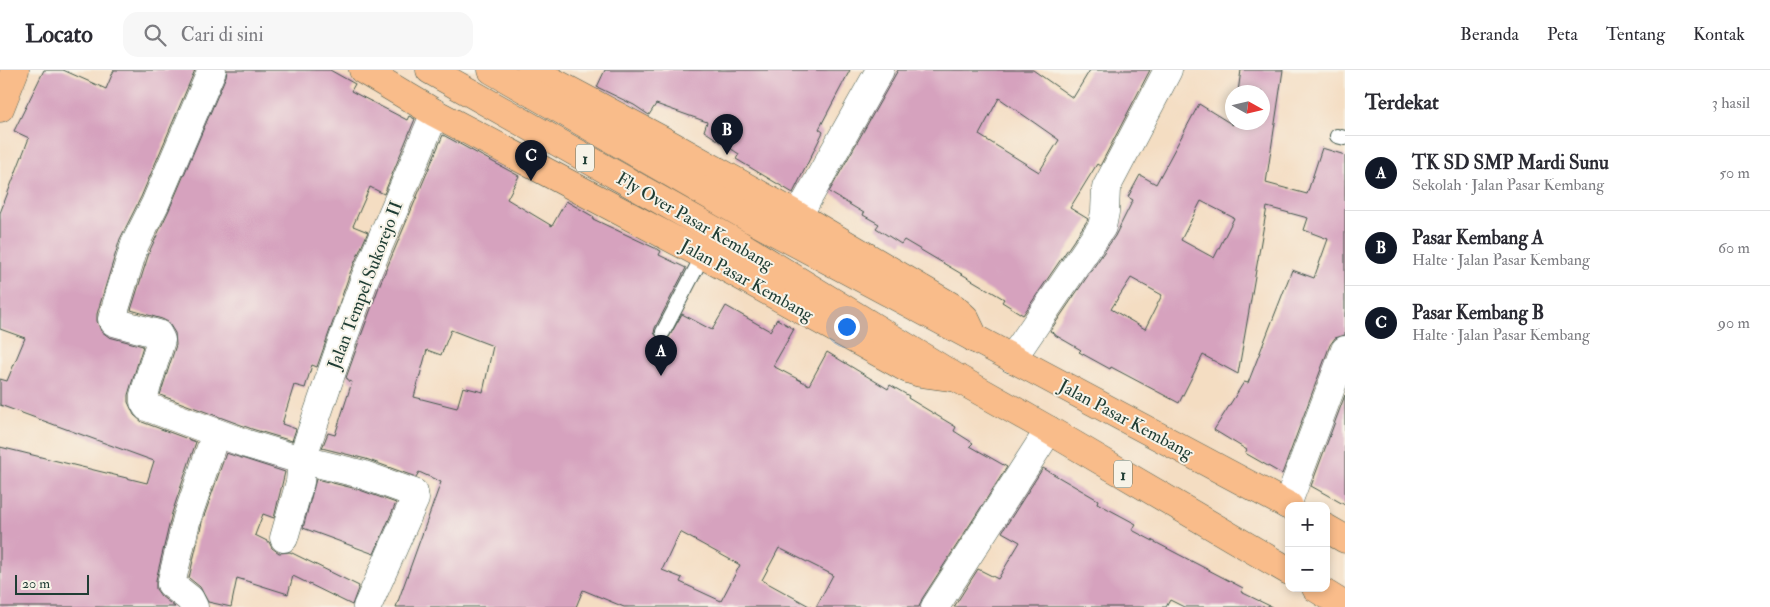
<!DOCTYPE html>
<html lang="id">
<head>
<meta charset="utf-8">
<style>
	body { margin:0; font-family:"IM FELL Double Pica",serif; background:#f7f7f7; color:#2b2b33 }
	.controls { position:absolute; right:15px; bottom:15px; display:grid; overflow:hidden; border-radius:10px; box-shadow:0 2px 8px #0003 }
	.controls button { width:45px; height:45px; display:grid; place-items:center; padding:0; border:0; border-bottom:1px solid #e1e1e2; background:#fff; color:#2b2b33; font:25px sans-serif }
	.compass { position:absolute; left:1225px; top:15px; width:45px; height:45px; border-radius:50%; background:#fff; box-shadow:0 2px 8px #0003; rotate:98deg }
	.scale { position:absolute; left:15px; bottom:12px; width:74px; box-sizing:border-box; padding-left:5px; border:2px solid #1f3d34; border-top:0; font-size:14px; line-height:18px; white-space:nowrap; color:#1f3d34; -webkit-text-stroke:4px #f7f3e8; paint-order:stroke }
	.you { position:absolute; left:846px; top:256px; width:18px; height:18px; margin:-12px; border:4px solid #fff; border-radius:50%; background:#1a73e8; box-shadow:0 0 0 8px #1a73e833 }
	.badge { display:grid; place-items:center; width:32px; height:32px; border-radius:50%; background:#111827; color:#fff; font-size:16px; font-weight:700 }
	.pin { position:absolute; translate:-50% -41px; filter:drop-shadow(0 1px 2px #0008) }
	.pin::after { content:''; position:absolute; top:26px; width:18px; height:15px; background:inherit; clip-path:polygon(0 0,100% 0,50% 100%) }
	.list { margin:0; padding:0; list-style:none }
	h2 { display:flex; justify-content:space-between; align-items:center; height:65px; margin:0; padding:0 20px; font-size:21px }
	h2 small { font-size:16px; font-weight:400; color:#7c7c81 }
	.list li { display:grid; grid-template-columns:32px 1fr auto; gap:15px; align-items:center; box-sizing:border-box; height:75px; padding:0 20px; border-top:1px solid #e1e1e2 }
	.list b { display:block; font-size:19px; white-space:nowrap }
	.list p { margin:0; font-size:16px; white-space:nowrap; color:#7c7c81 }
	.list em { font-size:16px; font-style:normal; color:#7c7c81 }
	.icon { flex:none; width:28px; height:28px; fill:none; stroke:currentColor; stroke-width:2; stroke-linecap:round; stroke-linejoin:round }
	.map { position:relative; flex:none; width:1345px; height:537px; overflow:hidden }
	header { display:flex; align-items:center; gap:30px; box-sizing:border-box; height:70px; padding:0 25px; background:#fff; border-bottom:1px solid #e1e1e2 }
	header strong { font-size:24px }
	nav { display:flex; gap:28px; margin-inline-start:auto; font-size:18px }
	.search { width:350px; height:45px; background:#f7f7f7; display:flex; align-items:center; gap:12px; box-sizing:border-box; padding:0 18px; border-radius:15px; color:#7c7c81; font-size:19px }
	main { display:flex }
	aside { flex:1; background:#fff }
	.map>svg:first-child { display:block }
</style>
</head>
<body>
<header>
<strong>Locato</strong>
<div class="search"><svg class="icon" aria-label="search" viewBox="0 0 24 24"><circle cx="10" cy="10" r="6"/><path d="M15 15l6 6"/></svg>Cari di sini</div>
<nav><a>Beranda</a><a>Peta</a><a>Tentang</a><a>Kontak</a></nav>
</header>
<main>
<div class="map">
<svg width="1345" height="537" viewBox="0 0 1345 537">
	<rect width="100%" height="100%" fill="#f7f3e8"/>
	<filter id="ink" filterUnits="userSpaceOnUse"><feTurbulence type="fractalNoise" baseFrequency=".02" numOctaves="2"/><feDisplacementMap in="SourceGraphic" scale="10" xChannelSelector="R" yChannelSelector="G"/><feConvolveMatrix kernelMatrix="1 2 1 2 8 2 1 2 1" color-interpolation-filters="sRGB"/></filter>
	<filter id="wash" filterUnits="userSpaceOnUse"><feTurbulence type="fractalNoise" baseFrequency=".0096" numOctaves="4" result="noise"/><feDisplacementMap in="SourceGraphic" scale="20" xChannelSelector="R" yChannelSelector="G"/><feGaussianBlur stdDeviation="1.12" result="paint"/><feColorMatrix in="noise" values="0 0 0 0 0 0 0 0 0 0 0 0 0 0 0 0 0 1.4 0 .05"/><feComposite in="paint" operator="in"/></filter>
	<g filter="url(#wash)">
		<rect width="100%" height="100%" fill="#f4ddc2"/>
		<g id="blocks">
			<g fill="#d6a2be" fill-rule="evenodd">
				<polygon points="44,0 63,0 106,19 114,0 195,0 141,127 120,169 97,244 97,251 101,261 109,267 143,276 128,325 128,332 134,345 142,352 196,372 172,443 156,510 156,519 161,526 175,537 0,537 0,377 147,413 154,391 0,335 0,309 7,311 25,268 0,259 0,143 29,68 14,61"/>
				<polygon points="227,0 330,0 355,14 351,21 407,50 409,46 415,49 384,124 370,117 353,156 368,162 350,203 317,297 312,295 305,318 294,315 282,354 296,359 292,371 252,359 160,325 176,275 175,263 168,252 162,249 131,240 150,180 169,140 226,6"/>
				<polygon points="605,0 850,0 819,59 823,62 793,123 736,89 739,84 704,61 707,52 656,34 649,45 634,35 597,17"/>
				<path d="M898,0H1033L1073,28L1090,0H1150L1100,96L1097,94L1070,138L1088,149L1087,151L1023,245L1002,232L1004,229L904,170L901,174L876,158L879,154L863,145L864,143L829,122ZM999,28L1059,70L1039,102L979,65Z"/>
				<path d="M1241,0H1283L1266,113L1307,124L1322,78L1345,85V265L1335,268L1330,275L1282,404L1245,383L1247,380L1214,360L1244,312L1248,313L1292,200L1314,208L1328,169L1304,160L1308,148L1267,137L1238,304L1203,285L1179,333L1111,297L1110,299L1079,282L1081,280L1055,265V264L1050,261L1115,166L1133,130L1128,127L1140,105L1156,114L1199,34L1233,55V52H1262V22H1238ZM1201,131L1234,148L1214,188L1181,170ZM1131,208L1162,225L1145,259L1111,239Z"/>
				<path d="M443,65L519,106L507,129L552,156L566,131L594,147L593,149L661,181L659,185L686,198L655,258L654,263L659,269L663,271L668,269L682,244L712,260L726,236L770,261L777,249L794,259L773,296L809,315L827,282L888,319L890,315L909,326L908,328L956,357L954,361L973,373L970,376L1007,397L922,529L919,537H816L833,505L779,478L762,510L811,537H624L583,520L576,537H396L441,412L419,402L416,407L366,389L322,378L328,363L335,365L352,312L348,311V309L346,308L358,274L380,214ZM451,260L493,276L483,322L463,317L457,338L414,327L427,280L441,285ZM680,462L740,495L721,531L680,512L682,508L662,500Z"/>
				<polygon points="1345,325 1345,435 1311,416"/>
				<polygon points="226,383 285,402 274,448 263,444 255,465 269,472 272,478 279,483 290,482 359,516 352,535 293,506 288,524 237,508 231,537 208,532 200,517 189,508 202,452"/>
				<polygon points="1043,398 1098,430 1097,433 1136,454 1132,460 1243,518 1241,522 1272,537 1184,537 1170,530 1166,537 954,537 978,499 998,509 1020,472 1002,462"/>
				<polygon points="316,409 357,419 396,433 374,484 303,458"/>
			</g>
		</g>
	</g>
	<g filter="url(#ink)">
		<use href="#blocks" fill-opacity="0" stroke="#3f5549" stroke-width="1"/>
		<g fill="none" stroke-linecap="round" stroke-linejoin="round">
			<g stroke="#3f5549" stroke-width="16">
				<g id="service">
					<polyline points="1337,66 1345,68"/>
					<polyline points="663,262 703,185"/>
				</g>
			</g>
			<g stroke="#3f5549" stroke-width="29">
				<g id="minor">
					<polyline points="212,0 155,134 135,174 112,249 114,252 158,264 161,270 144,325 144,332 147,337 247,374 291,387 361,404 414,423 415,429 367,537"/>
					<polyline points="798,146 880,0"/>
					<polyline points="1012,289 1102,157 1105,142 1106,118 1168,0"/>
					<polyline points="1287,435 1345,280"/>
					<polyline points="284,468 300,412 302,389 343,269 365,208 435,43"/>
					<polyline points="194,537 190,529 171,514 187,448 216,363"/>
					<polyline points="935,537 1049,360"/>
				</g>
			</g>
			<g stroke="#3f5549" stroke-width="29">
				<g id="primary">
					<polyline points="363,0 435,43 703,185 908,299 920,303 957,308"/>
					<polyline points="531,0 664,71 798,146 954,238 965,248 975,269"/>
					<polyline points="0,38 15,0"/>
				</g>
			</g>
			<g stroke="#3f5549" stroke-width="29">
				<g id="trunk">
					<polyline points="430,0 740,175 957,308 1049,360 1289,501"/>
					<polyline points="492,0 753,150 1289,436"/>
					<polyline points="1326,458 1345,469"/>
					<polyline points="1316,518 1345,536"/>
				</g>
			</g>
			<use href="#service" stroke="#fff" stroke-width="14"/>
			<use href="#minor" stroke="#fff" stroke-width="28"/>
			<use href="#primary" stroke="#f9bc8a" stroke-width="28"/>
			<use href="#trunk" stroke="#f9bc8a" stroke-width="28"/>
		</g>
	</g>
	<g text-anchor="middle" stroke-width="4" stroke-linejoin="round" paint-order="stroke">
		<g fill="#f7f3e8" stroke="#60746a" stroke-width="1">
			<rect x="576" y="74.5" width="18" height="27" rx="4"/>
			<rect x="1114" y="390.5" width="18" height="27" rx="4"/>
		</g>
		<g font-size="16" font-weight="bold" fill="#1f3d34">
			<text x="585" y="94">1</text>
			<text x="1123" y="410">1</text>
		</g>
		<g font-size="18" fill="#1f3d34" stroke="#f7f3e8">
			<text transform="translate(695 151) rotate(30)" y="6">Fly Over Pasar Kembang</text>
			<text transform="translate(747 210) rotate(29)" y="6">Jalan Pasar Kembang</text>
			<text transform="translate(365 215) rotate(-69)" y="6">Jalan Tempel Sukorejo II</text>
			<text transform="translate(1126 349) rotate(28)" y="6">Jalan Pasar Kembang</text>
		</g>
	</g>
</svg>
<div class="controls">
<button>+</button>
<button>−</button>
</div>
<svg class="compass" viewBox="-18 -18 36 36"><path d="M0-13l5 13h-10z" fill="#e53935"/><path d="M0 13l5-13h-10z" fill="#7c7c81"/></svg>
<div class="scale">20 m</div>
<div class="you"></div>
<div class="pin badge" style="left:661px;top:306px">A</div>
<div class="pin badge" style="left:727px;top:85px">B</div>
<div class="pin badge" style="left:531px;top:111px">C</div>
</div>
<aside>
<h2>Terdekat<small>3 hasil</small></h2>
<ul class="list">
<li><span class="badge">A</span><div><b>TK SD SMP Mardi Sunu</b><p>Sekolah · Jalan Pasar Kembang</p></div><em>50 m</em></li>
<li><span class="badge">B</span><div><b>Pasar Kembang A</b><p>Halte · Jalan Pasar Kembang</p></div><em>60 m</em></li>
<li><span class="badge">C</span><div><b>Pasar Kembang B</b><p>Halte · Jalan Pasar Kembang</p></div><em>90 m</em></li>
</ul>
</aside>
</main>
</body>
</html>
